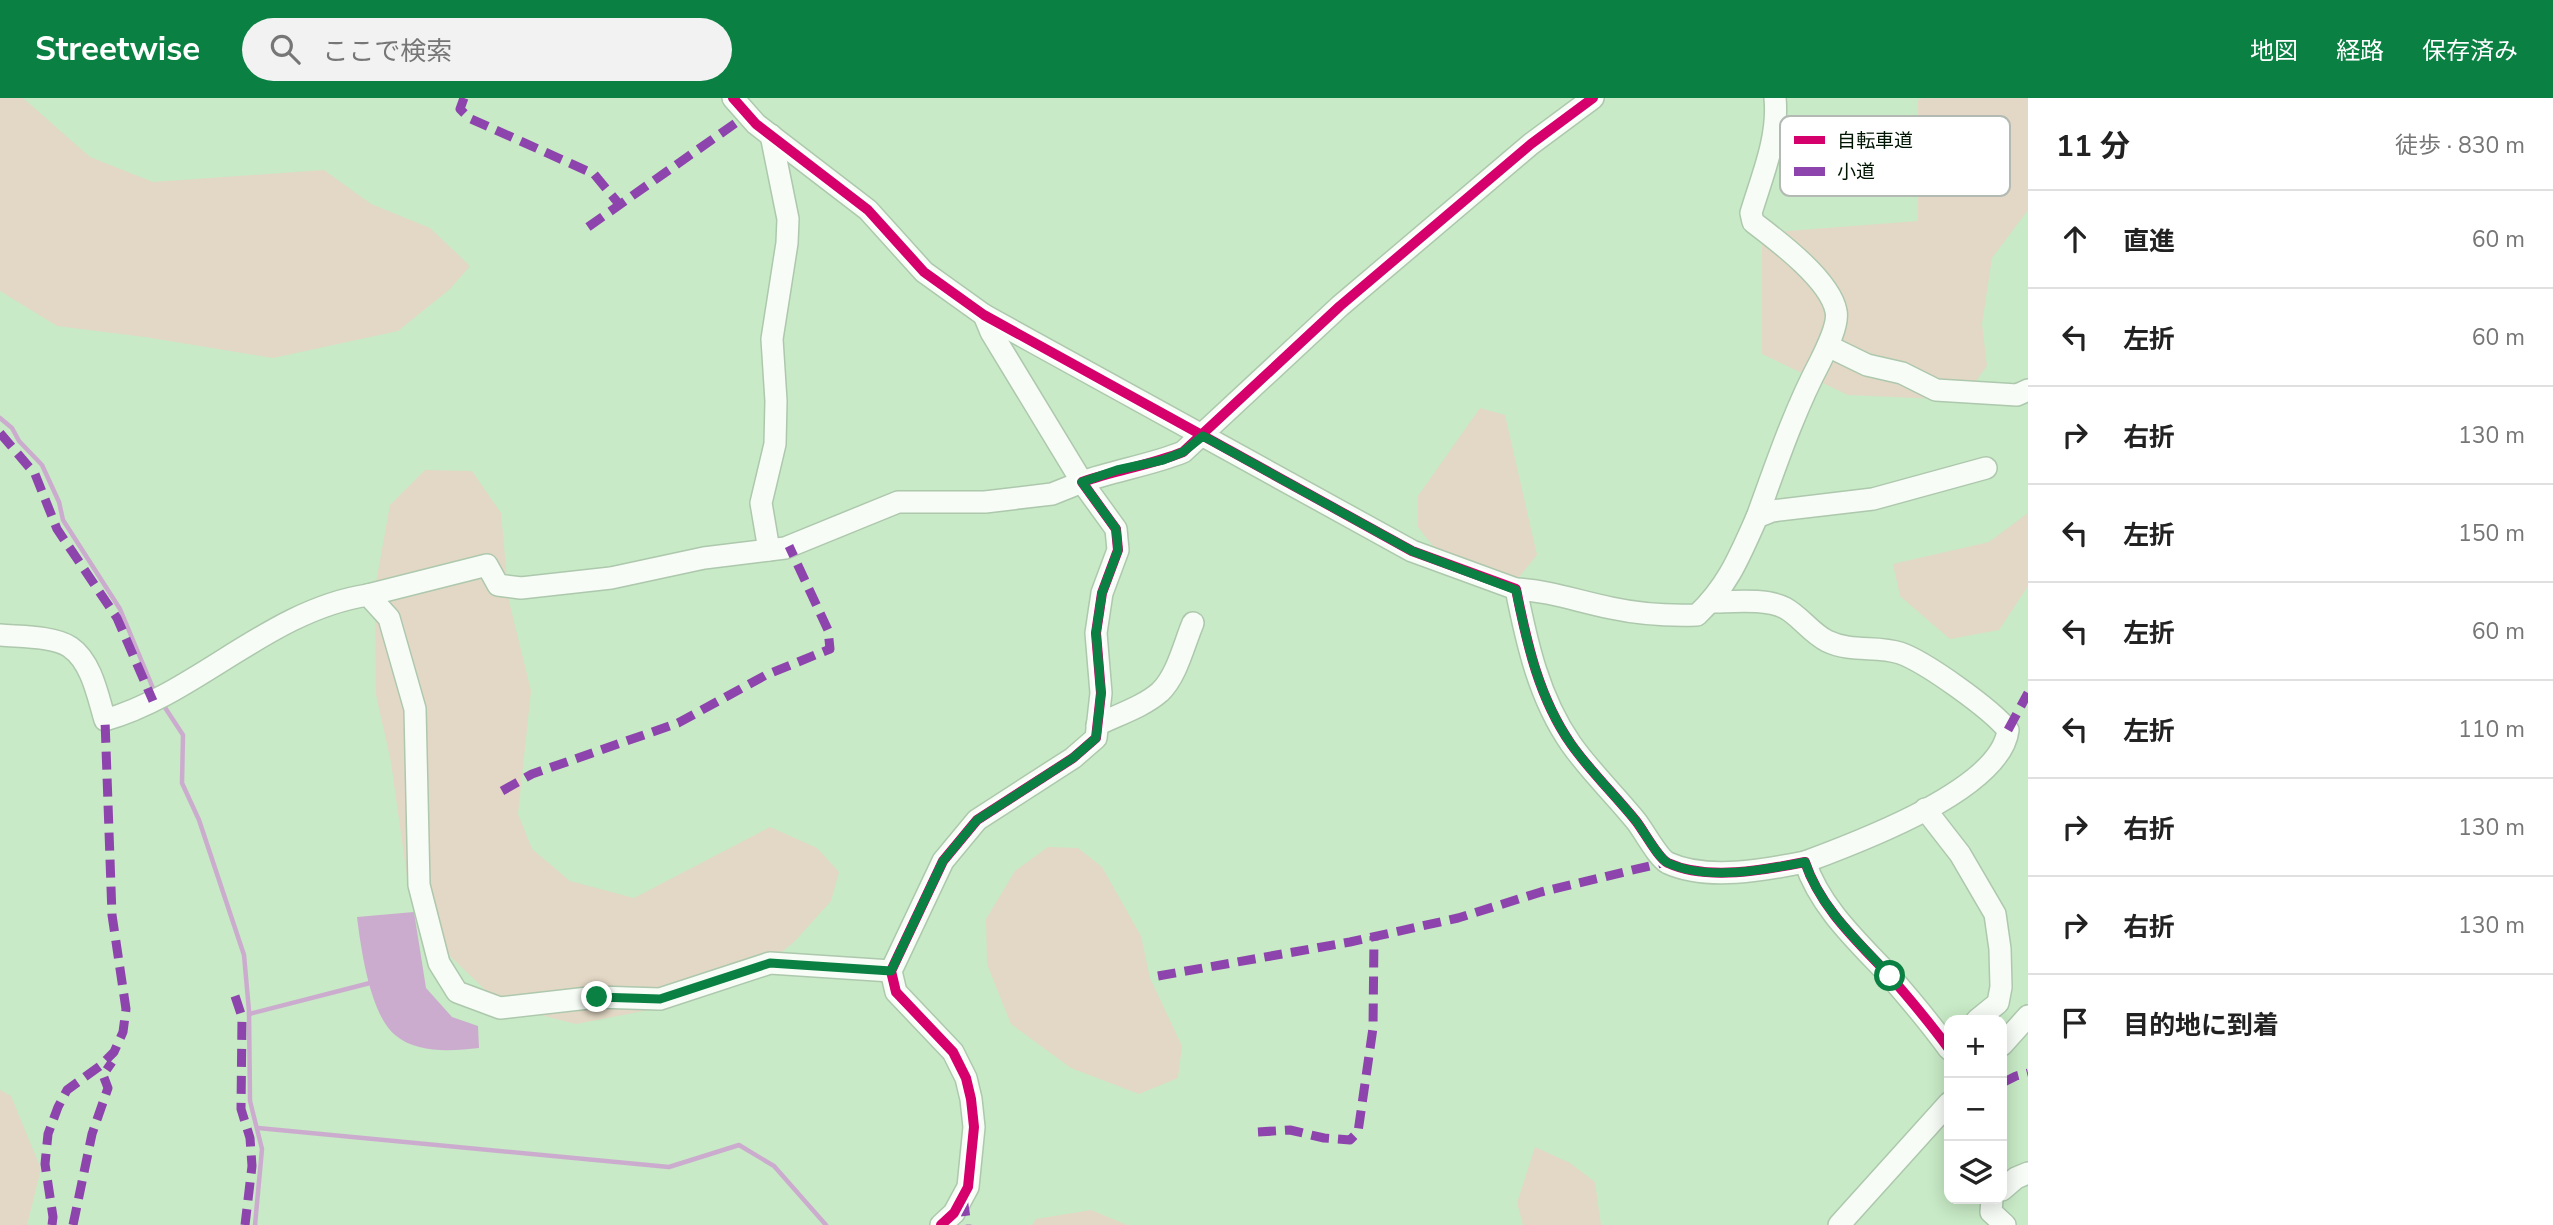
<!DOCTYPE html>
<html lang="ja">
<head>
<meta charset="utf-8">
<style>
	body { margin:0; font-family:"Nunito Sans","Noto Sans JP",sans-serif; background:#f2f2f2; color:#222 }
	.controls { position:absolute; right:21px; bottom:21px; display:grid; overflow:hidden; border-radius:14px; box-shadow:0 4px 18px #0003 }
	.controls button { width:63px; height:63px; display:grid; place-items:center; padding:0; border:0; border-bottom:2px solid #e0e0e0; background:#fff; color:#222; font:35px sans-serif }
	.stop { position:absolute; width:21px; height:21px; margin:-16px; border:5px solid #0b8043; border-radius:50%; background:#fff }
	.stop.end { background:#0b8043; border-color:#fff; box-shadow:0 2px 7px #0008 }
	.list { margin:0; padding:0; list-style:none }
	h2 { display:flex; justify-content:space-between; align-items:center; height:91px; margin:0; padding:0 28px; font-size:30px }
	h2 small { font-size:23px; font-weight:400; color:#767676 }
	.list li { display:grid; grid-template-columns:46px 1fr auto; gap:21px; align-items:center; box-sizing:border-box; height:98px; padding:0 28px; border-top:2px solid #e0e0e0 }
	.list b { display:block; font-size:26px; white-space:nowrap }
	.list em { font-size:23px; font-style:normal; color:#767676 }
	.icon { flex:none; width:38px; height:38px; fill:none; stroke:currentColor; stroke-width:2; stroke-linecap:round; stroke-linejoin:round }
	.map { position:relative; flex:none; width:2028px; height:1127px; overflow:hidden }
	header { display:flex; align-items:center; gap:42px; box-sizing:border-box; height:98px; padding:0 35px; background:#0b8043; color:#fff }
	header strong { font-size:33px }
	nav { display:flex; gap:38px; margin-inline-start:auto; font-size:24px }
	.search { width:490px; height:63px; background:#f2f2f2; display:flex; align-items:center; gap:18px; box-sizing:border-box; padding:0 24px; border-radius:38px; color:#767676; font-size:26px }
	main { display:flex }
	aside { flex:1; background:#fff }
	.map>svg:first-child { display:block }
</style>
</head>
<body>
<header>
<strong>Streetwise</strong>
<div class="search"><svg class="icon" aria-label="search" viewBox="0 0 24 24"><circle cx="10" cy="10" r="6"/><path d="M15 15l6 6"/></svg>ここで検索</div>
<nav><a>地図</a><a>経路</a><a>保存済み</a></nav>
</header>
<main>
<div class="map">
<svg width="2028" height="1127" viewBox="0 0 2028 1127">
	<rect width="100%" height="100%" fill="#c8eac6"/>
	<g fill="#e3d8c5">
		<polygon points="0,0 23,0 90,59 153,84 324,72 371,106 430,130 470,168 450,191 398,233 273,260 145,239 57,228 0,193"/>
		<polygon points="1922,0 2028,0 2028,112 1992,160 1982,226 1987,268 1962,302 1848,297 1762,256 1762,135 1918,123 1918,2"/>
		<polygon points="1480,310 1505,317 1537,457 1511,489 1459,481 1418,429 1418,398"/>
		<polygon points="425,372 472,373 501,415 509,503 531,593 518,716 532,751 570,783 634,800 770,729 817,750 839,774 831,803 794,844 755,875 680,906 576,926 501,907 429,838 407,779 391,664 376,597 375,490 390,407"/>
		<polygon points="2028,415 2028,488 1999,532 1950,541 1900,498 1893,466 1989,444"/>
		<polygon points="1048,749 1078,750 1102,769 1141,838 1150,880 1182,948 1178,980 1139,996 1071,970 1011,926 987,866 986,821 1015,773"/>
		<polygon points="0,992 11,998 41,1071 27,1127 0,1127"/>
		<polygon points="1535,1049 1570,1065 1595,1084 1601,1127 1523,1127 1517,1105"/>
		<polygon points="1091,1112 1127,1127 1032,1127 1036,1121"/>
	</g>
	<path fill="#ccacce" d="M414,814L426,890L452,919L478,928L479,950C453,953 417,956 395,937C370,916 361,851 357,819Z"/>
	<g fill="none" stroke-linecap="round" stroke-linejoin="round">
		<g stroke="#ccacce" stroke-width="4.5">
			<polyline points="0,320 12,330 19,343 42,367 59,404 63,422 120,511 155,595"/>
			<polyline points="162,605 183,637 182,685 199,722 244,857 249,913 250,1003 262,1051 255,1127"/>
			<polyline points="249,916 370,885"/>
			<polyline points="258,1030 669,1069 739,1047 774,1068 826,1127"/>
		</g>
		<g stroke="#adc8ad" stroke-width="24">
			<g id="minor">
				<path d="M733,0L756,26L868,112L924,174L984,217L1412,453L1516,491C1527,546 1539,600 1571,646C1590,673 1615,697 1636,723C1644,733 1658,760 1668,765C1707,783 1765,772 1805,764C1820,809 1856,842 1888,876C1909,900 1930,925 1949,951"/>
				<polyline points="1828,248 1867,267 1902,275 1936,292 2017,297 2028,292"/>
				<path d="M1757,419C1776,367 1794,313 1820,264C1826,252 1839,226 1836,213C1830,182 1778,143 1753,124L1751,115C1762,78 1779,39 1775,0"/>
				<polyline points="769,452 761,405 775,346 776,303 772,241 787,145 788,121 771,37"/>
				<path d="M1516,491C1550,493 1577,503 1611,510C1639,516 1668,518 1697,517C1728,488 1740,457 1757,419L1772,413L1873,401L1986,370"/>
				<polyline points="368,497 487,467 498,487 521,490 611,480 704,460 785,450 898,404 985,404 1052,396 1082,384 991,234 984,217"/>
				<path d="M1710,504C1731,504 1766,500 1785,510C1800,518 1811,535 1827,543C1852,555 1877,547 1900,555C1926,564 1991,611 2008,632C2001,692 1856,745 1805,764"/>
				<path d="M0,537C20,539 53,538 70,549C92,564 98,599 105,622C197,596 269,512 368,497L389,520L415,611L419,787L439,865L457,894L500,910L597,899L660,901L770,865L891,873"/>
				<path d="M1097,627C1117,617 1143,609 1160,594C1177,578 1184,546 1193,525"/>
				<polyline points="1925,711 1960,756 1995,816 2000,851 2001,889 1998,905 1977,922"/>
				<polyline points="2002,947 2028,918"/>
				<polyline points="2002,1092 2016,1080 2028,1075"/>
				<polyline points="1992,1101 1991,1114 2005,1127"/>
				<path d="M941,1127L954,1115L968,1089L974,1029L971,1001L966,980L953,954L896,894L891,873L943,763L977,722L1073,660L1096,640L1101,595L1096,535L1102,495L1118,452L1116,431L1082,384C1116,372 1151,367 1183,354L1340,208L1531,46L1593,0"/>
				<polyline points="1839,1127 1949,1005"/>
			</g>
		</g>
		<use href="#minor" stroke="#f7fcf6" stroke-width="21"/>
		<g stroke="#8e44ad" stroke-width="9" stroke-dasharray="18 9" stroke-linecap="butt">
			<polyline points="464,0 460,11 469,20 594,76 619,106"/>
			<polyline points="588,129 747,17"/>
			<polyline points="0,335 35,376 57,431 117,520 153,603"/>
			<polyline points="2008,632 2028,595"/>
			<polyline points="502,693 532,676 678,625 766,577 830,551 828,532 789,448"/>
			<polyline points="1158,878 1350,844 1458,820 1541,794 1666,764"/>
			<polyline points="235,898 242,919 241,1011 250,1040 252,1068 245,1127"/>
			<polyline points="2002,985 2016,978 2028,975"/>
			<polyline points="1258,1034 1290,1032 1324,1040 1350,1042 1358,1034 1373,930 1374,838"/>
			<polyline points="963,1100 967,1127"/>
			<polyline points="52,1127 53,1119 45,1066 48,1036 58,1009 67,992 100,968 114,954 123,934 126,911 112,817 105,622"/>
			<polyline points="73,1127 92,1036 108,990 103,977 112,964"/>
		</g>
		<g stroke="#fff" stroke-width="15">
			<g id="cycleway">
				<path d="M733,0L756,26L868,112L924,174L984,217L1412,453L1516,491C1527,546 1539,600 1571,646C1590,673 1615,697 1636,723C1644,733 1658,760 1668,765C1707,783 1765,772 1805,764C1820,809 1856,842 1888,876C1909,900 1930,925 1949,951"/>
				<path d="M941,1127L954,1115L968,1089L974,1029L971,1001L966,980L953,954L896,894L891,873L943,763L977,722L1073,660L1096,640L1101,595L1096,535L1102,495L1118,452L1116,431L1082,384C1116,372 1151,367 1183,354L1340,208L1531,46L1593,0"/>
			</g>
		</g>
		<use href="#cycleway" stroke="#d6006c" stroke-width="10"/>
	</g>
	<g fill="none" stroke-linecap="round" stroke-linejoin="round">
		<path stroke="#0b8043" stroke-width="9" d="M597,899L660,901L770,865L891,873L943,763L977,722L1073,660L1096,640L1101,595L1096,535L1102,495L1118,452L1116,431L1082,384L1117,372L1163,362L1183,354L1203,338L1412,453L1516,492C1527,546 1539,600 1571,646C1590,673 1615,697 1636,723C1644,733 1658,760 1668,765C1707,783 1765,772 1805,764C1820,810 1858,843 1890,878"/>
	</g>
	<rect x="1780" y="18" width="230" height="80" rx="10" fill="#fff" stroke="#b3b9b3" stroke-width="2"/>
	<rect x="1794" y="38" width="31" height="8" fill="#d6006c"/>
	<rect x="1794" y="69" width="31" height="9" fill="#8e44ad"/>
	<g font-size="19" fill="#011602">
		<text x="1837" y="49">自転車道</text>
		<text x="1837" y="80">小道</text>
	</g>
</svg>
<div class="controls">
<button>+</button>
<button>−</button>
<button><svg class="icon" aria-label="layers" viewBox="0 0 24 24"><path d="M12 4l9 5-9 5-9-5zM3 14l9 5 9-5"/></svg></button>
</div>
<div class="stop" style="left:1890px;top:878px"></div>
<div class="stop end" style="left:597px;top:899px"></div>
</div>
<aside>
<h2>11 分<small>徒歩 · 830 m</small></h2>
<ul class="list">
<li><svg class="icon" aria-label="ahead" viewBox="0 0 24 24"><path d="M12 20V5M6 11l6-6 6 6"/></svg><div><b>直進</b></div><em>60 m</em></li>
<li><svg class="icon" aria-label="left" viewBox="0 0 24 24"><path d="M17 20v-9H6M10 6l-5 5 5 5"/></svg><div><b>左折</b></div><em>60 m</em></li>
<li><svg class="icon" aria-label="right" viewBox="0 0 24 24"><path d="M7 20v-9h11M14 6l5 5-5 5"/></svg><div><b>右折</b></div><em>130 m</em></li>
<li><svg class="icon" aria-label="left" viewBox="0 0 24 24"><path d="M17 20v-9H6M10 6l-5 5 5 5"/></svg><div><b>左折</b></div><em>150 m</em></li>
<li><svg class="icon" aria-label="left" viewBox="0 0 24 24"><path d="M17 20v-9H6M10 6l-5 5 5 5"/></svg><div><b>左折</b></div><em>60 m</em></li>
<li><svg class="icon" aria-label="left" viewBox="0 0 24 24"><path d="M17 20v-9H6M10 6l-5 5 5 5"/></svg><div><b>左折</b></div><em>110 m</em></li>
<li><svg class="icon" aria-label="right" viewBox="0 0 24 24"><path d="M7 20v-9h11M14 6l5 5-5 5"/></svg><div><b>右折</b></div><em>130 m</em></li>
<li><svg class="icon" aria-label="right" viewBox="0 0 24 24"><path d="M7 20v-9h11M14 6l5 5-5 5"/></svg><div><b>右折</b></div><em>130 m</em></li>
<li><svg class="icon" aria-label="arrive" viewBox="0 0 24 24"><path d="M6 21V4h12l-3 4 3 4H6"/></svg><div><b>目的地に到着</b></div></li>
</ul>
</aside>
</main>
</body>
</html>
